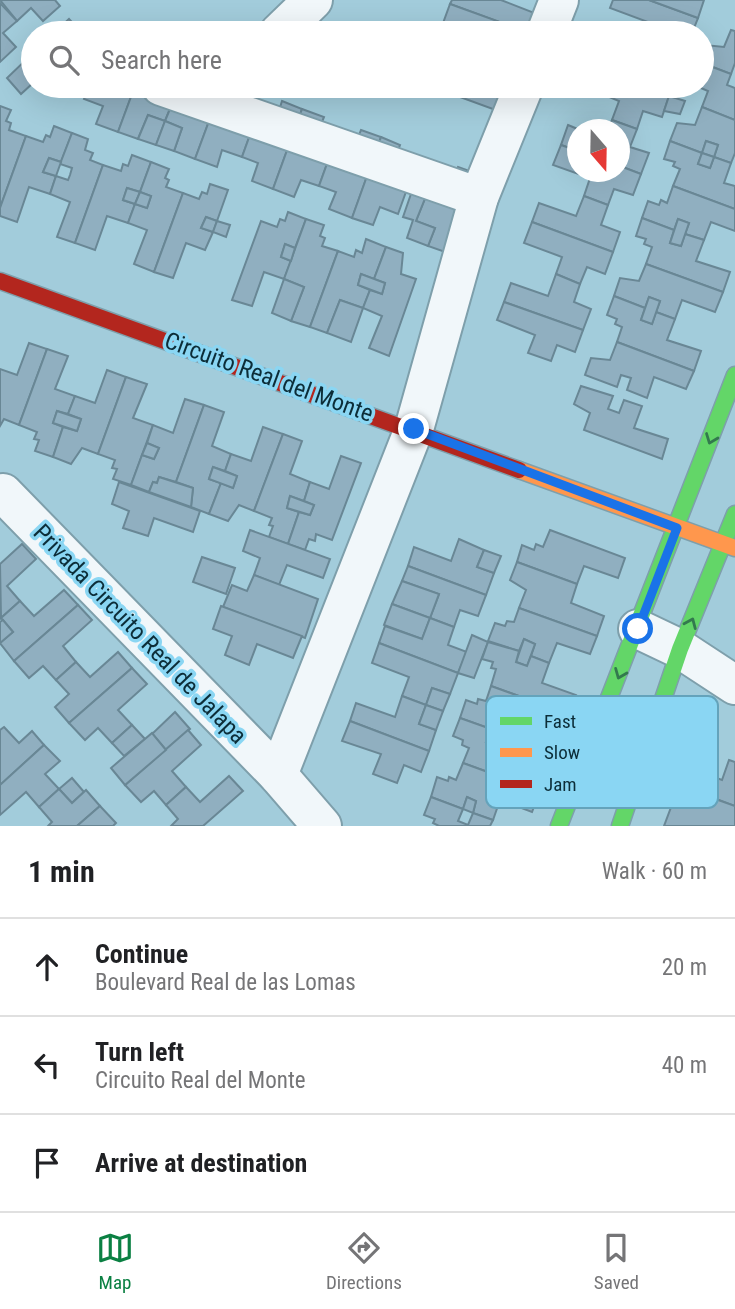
<!DOCTYPE html>
<html lang="en">
<head>
<meta charset="utf-8">
<style>
	body { margin:0; font-family:"Roboto Condensed",sans-serif; background:#f6f6f6; color:#202124 }
	.compass { position:absolute; left:567px; top:119px; width:63px; height:63px; border-radius:50%; background:#fff; box-shadow:0 7px 28px #0002; rotate:160deg }
	.stop { position:absolute; width:21px; height:21px; margin:-16px; border:5px solid #1a73e8; border-radius:50%; background:#fff }
	.stop.end { background:#1a73e8; border-color:#fff; box-shadow:0 2px 7px #0008 }
	.list { margin:0; padding:0; list-style:none }
	h2 { display:flex; justify-content:space-between; align-items:center; height:91px; margin:0; padding:0 28px; font-size:30px }
	h2 small { font-size:23px; font-weight:400; color:#757577 }
	.list li { display:grid; grid-template-columns:46px 1fr auto; gap:21px; align-items:center; box-sizing:border-box; height:98px; padding:0 28px; border-top:2px solid #e0e0e0 }
	.list b { display:block; font-size:26px; white-space:nowrap }
	.list p { margin:0; font-size:23px; white-space:nowrap; color:#757577 }
	.list em { font-size:23px; font-style:normal; color:#757577 }
	.icon { flex:none; width:38px; height:38px; fill:none; stroke:currentColor; stroke-width:2; stroke-linecap:round; stroke-linejoin:round }
	.map { position:relative; flex:none; width:735px; height:826px; overflow:hidden }
	.search { position:absolute; background:#fff; box-shadow:0 7px 28px #0002; left:21px; right:21px; top:21px; height:77px; display:flex; align-items:center; gap:18px; box-sizing:border-box; padding:0 24px; border-radius:38px; color:#757577; font-size:26px }
	.sheet { height:385px; background:#fff }
	nav { display:flex; justify-content:space-around; align-items:center; box-sizing:border-box; height:98px; border-top:2px solid #e0e0e0; background:#fff; font-size:19px; color:#757577 }
	nav a { display:grid; justify-items:center; gap:4px }
	nav .on { color:#0b8043 }
	.map>svg:first-child { display:block }
</style>
</head>
<body>
<div class="map">
<svg width="735" height="826" viewBox="0 0 735 826">
	<rect width="100%" height="100%" fill="#a2ccdb"/>
	<g fill="#90afc0" stroke="#698795" stroke-width="2">
		<polygon points="0,0 55,0 60,6 43,21 31,8 17,21"/>
		<polygon points="452,0 501,0 537,14 530,33 450,4"/>
		<polygon points="613,0 649,0 698,18 692,33 643,33 648,22 610,8"/>
		<polygon points="649,0 704,0 698,18"/>
		<polygon points="0,3 17,21 3,33 16,47 0,62"/>
		<polygon points="450,4 530,33 460,33 442,26"/>
		<polygon points="69,19 82,33 54,33"/>
		<polygon points="731,30 735,31 735,63 731,74 702,63 705,45 724,47"/>
		<polygon points="33,53 33,83 21,94 7,78"/>
		<polygon points="702,63 731,74 727,85 735,88 735,120 702,107 708,91 701,88"/>
		<polygon points="89,86 135,86 118,132 96,124 103,106 84,99"/>
		<polygon points="135,86 157,86 172,104 165,121 148,115 138,139 118,132"/>
		<polygon points="200,86 222,86 195,159 174,151 182,128 165,121 172,104"/>
		<polygon points="222,86 245,87 233,118 251,132 242,157 222,150 217,167 195,159"/>
		<polygon points="430,86 491,86 508,92 501,112"/>
		<polygon points="583,86 642,86 669,96 662,117 643,111 637,129 612,120 619,101"/>
		<polygon points="642,86 673,86 669,96"/>
		<polygon points="669,96 685,101 680,114 664,111"/>
		<polygon points="282,101 302,109 273,189 252,181 258,163 242,157 251,132 270,139"/>
		<polygon points="0,106 11,110 6,121 11,123 9,130 26,136 0,208"/>
		<polygon points="702,107 735,120 735,153 731,163 714,157 718,145 706,141 702,153 670,141 677,123 695,125"/>
		<polygon points="302,109 324,117 309,154 328,161 319,186 301,180 294,197 273,189"/>
		<polygon points="148,115 165,121 156,145 138,139"/>
		<polygon points="612,120 637,129 630,147 649,153 641,174 620,166 620,130 608,130"/>
		<polygon points="165,121 182,128 174,151 156,145"/>
		<polygon points="568,125 580,130 578,151 561,145"/>
		<polygon points="54,126 72,133 61,162 49,158 43,172 56,176 50,194 29,187 17,222 0,216 0,208 26,136 43,142 46,135 50,137"/>
		<polygon points="361,130 381,137 352,218 329,209 336,192 319,186 328,161 349,160"/>
		<polygon points="72,133 88,139 85,150 93,153 90,160 103,165 75,243 57,237 70,202 50,194 56,176 68,180 70,175 72,168 60,164"/>
		<polygon points="381,137 400,145 386,183 407,189 398,214 380,207 373,225 352,218"/>
		<polygon points="670,141 702,153 698,164 710,168 714,157 731,163 724,183 735,186 735,209 673,186 680,169 673,166 675,162 664,159"/>
		<polygon points="706,141 718,145 714,157 702,153"/>
		<polygon points="561,145 578,151 578,172 620,172 620,166 641,174 633,195 614,189 608,205 584,196 590,178 553,165"/>
		<polygon points="702,153 714,157 710,168 698,164"/>
		<polygon points="132,155 151,162 140,192 127,188 123,200 135,204 128,223 107,216 95,250 75,243 103,165 121,171 123,164 128,166"/>
		<polygon points="49,158 61,162 56,176 43,172"/>
		<polygon points="151,162 169,169 165,178 169,180 166,187 183,193 154,272 134,264 147,230 128,223 135,204 147,208 151,196 140,192"/>
		<polygon points="458,167 478,174 448,253 428,246 435,228 416,221 426,196 448,197"/>
		<polygon points="210,184 228,190 217,221 206,217 201,228 213,232 205,250 186,243 173,278 154,272 183,193 199,199 202,192 207,194"/>
		<polygon points="673,186 735,209 735,231 711,222 704,240 685,234 689,223 678,219 674,230 642,218 648,201 659,205 661,200 667,203"/>
		<polygon points="127,188 140,192 135,204 123,200"/>
		<polygon points="412,191 426,196 416,221 435,228 428,246 407,238 413,220 403,217"/>
		<polygon points="140,192 151,196 147,208 135,204"/>
		<polygon points="584,196 608,205 601,225 620,232 613,252 532,222 539,203 576,216"/>
		<polygon points="288,212 306,219 295,248 285,244 281,257 291,261 284,279 264,272 252,306 232,300 261,221 277,227 280,219 285,221"/>
		<polygon points="206,217 217,221 213,232 201,228"/>
		<polygon points="642,218 674,230 670,243 681,246 685,234 704,240 696,261 730,272 723,292 646,264 652,247 644,244 646,239 636,236"/>
		<polygon points="306,219 324,225 320,236 325,238 322,246 338,251 310,327 291,321 304,287 284,279"/>
		<polygon points="678,219 689,223 681,246 670,243"/>
		<polygon points="217,221 230,225 226,237 213,232"/>
		<polygon points="532,222 613,252 605,274 587,267 580,284 556,274 562,257 524,243"/>
		<polygon points="366,239 386,247 374,279 361,274 358,285 370,290 363,308 340,300 327,333 310,327 338,251 354,257 356,250 362,253"/>
		<polygon points="285,244 295,248 291,261 281,257"/>
		<polygon points="386,247 403,253 401,274 416,279 389,356 369,348 382,316 363,308 370,290 382,294 385,283 374,279"/>
		<polygon points="646,264 723,292 715,312 682,300 675,319 656,312 660,301 649,297 645,308 614,296 620,278 639,281"/>
		<polygon points="361,274 385,283 382,294 358,285"/>
		<polygon points="556,274 580,284 574,302 591,309 583,330 504,302 511,283 548,296"/>
		<polygon points="284,279 304,287 291,321 272,313"/>
		<polygon points="614,296 645,308 641,320 652,324 656,312 675,319 667,340 701,351 694,371 617,342 622,327 615,324 617,319 607,315"/>
		<polygon points="649,297 660,301 652,324 641,320"/>
		<polygon points="340,300 363,308 351,342 327,333"/>
		<polygon points="504,302 583,330 575,352 557,345 551,361 528,353 535,335 497,320"/>
		<polygon points="617,342 694,371 686,389 654,377 647,398 627,390 631,378 621,375 617,387 585,375 591,358 610,360"/>
		<polygon points="29,343 47,349 19,425 4,419 0,426 0,369 17,375"/>
		<polygon points="47,349 68,356 55,389 75,396 68,414 57,411 53,423 63,427 53,457 35,451 39,440 34,439 37,432 19,425"/>
		<polygon points="107,370 126,377 98,454 82,448 71,464 53,457 63,427 77,431 81,419 68,414 75,396 95,403"/>
		<polygon points="126,377 147,384 133,418 153,425 131,485 113,479 117,469 112,468 115,460 98,454"/>
		<polygon points="581,386 613,396 608,409 619,413 624,400 642,406 634,428 668,439 662,459 584,430 590,413 574,404"/>
		<polygon points="185,399 204,405 176,482 159,477 157,483 153,482 149,492 131,485 142,455 154,459 159,448 147,443 153,425 173,433"/>
		<polygon points="204,405 224,412 212,446 231,454 225,471 213,467 209,479 221,483 209,514 191,507 193,488 176,482"/>
		<polygon points="57,411 81,419 77,431 53,423"/>
		<polygon points="263,427 283,434 254,511 239,505 228,521 209,514 221,483 233,488 237,476 225,471 231,454 251,461"/>
		<polygon points="283,434 302,441 290,474 310,482 304,501 290,496 287,508 299,512 288,544 269,537 273,526 269,525 272,518 254,511"/>
		<polygon points="147,443 159,448 154,459 142,455"/>
		<polygon points="341,456 361,463 332,540 316,534 315,541 309,539 305,550 288,544 299,512 310,515 314,505 304,501 310,482 329,489"/>
		<polygon points="213,467 237,476 233,488 209,479"/>
		<polygon points="159,477 193,488 191,507 149,492 153,482 157,483"/>
		<polygon points="119,482 200,511 193,532 154,518 148,536 123,528 129,511 112,504"/>
		<polygon points="290,496 314,505 310,515 287,508"/>
		<polygon points="250,530 330,559 323,578 287,565 279,585 254,575 260,558 243,551"/>
		<polygon points="550,530 625,558 618,578 584,566 577,584 517,562 522,545 534,550 536,544 543,547"/>
		<polygon points="459,539 484,550 477,567 494,573 486,595 408,566 414,547 451,561"/>
		<polygon points="22,544 36,559 7,586 20,601 1,618 0,564"/>
		<polygon points="484,550 501,556 494,573 477,567"/>
		<polygon points="202,557 235,568 226,594 193,582"/>
		<polygon points="517,562 577,584 571,603 604,616 597,636 519,608 526,590 510,580"/>
		<polygon points="408,566 486,595 478,616 460,610 454,627 430,618 439,594 402,581"/>
		<polygon points="254,575 318,599 305,638 223,607 232,585 247,591"/>
		<polygon points="402,581 439,594 430,618 392,604"/>
		<polygon points="64,590 78,605 14,661 0,643 13,632 1,618 20,601 34,616"/>
		<polygon points="392,604 430,618 422,639 384,625"/>
		<polygon points="78,605 92,620 63,646 76,662 56,680 43,666 29,678 14,661"/>
		<polygon points="221,606 302,636 293,658 257,644 249,665 225,655 232,636 213,629"/>
		<polygon points="519,608 597,636 590,654 557,643 549,663 531,656 535,644 524,639 519,651 488,641 495,623 505,626 507,621 514,622"/>
		<polygon points="430,618 454,627 448,645 467,652 458,673 379,643 385,626 422,639"/>
		<polygon points="3,620 13,632 0,643 0,622"/>
		<polygon points="472,635 488,642 474,678 458,673"/>
		<polygon points="524,639 535,644 527,666 516,662"/>
		<polygon points="488,642 519,651 516,662 527,666 531,656 549,663 542,683 576,695 569,714 491,686 496,669 491,668 493,662 482,659"/>
		<polygon points="379,643 458,673 450,694 432,688 426,705 402,696 409,677 372,663"/>
		<polygon points="118,652 132,668 69,723 55,707 69,694 56,680 76,662 90,677"/>
		<polygon points="132,668 147,684 118,710 132,725 112,743 98,728 85,740 69,723"/>
		<polygon points="491,686 569,714 563,734 527,721 520,740 503,734 506,722 494,718 491,729 460,718 466,700 477,704 478,699 486,701"/>
		<polygon points="432,688 450,694 443,711 426,705"/>
		<polygon points="402,696 426,705 419,724 436,730 429,751 350,721 356,703 395,717"/>
		<polygon points="426,705 443,711 436,730 419,724"/>
		<polygon points="175,712 190,729 166,750 152,734"/>
		<polygon points="460,718 491,729 486,742 499,747 503,734 520,740 514,759 547,772 540,791 463,763 469,748 462,745 463,740 453,736"/>
		<polygon points="350,721 429,751 421,772 404,765 397,783 373,774 381,754 342,741"/>
		<polygon points="132,725 145,739 124,756 112,743"/>
		<polygon points="4,727 19,743 32,731 44,745 0,785 0,730"/>
		<polygon points="491,729 503,734 499,747 486,742"/>
		<polygon points="188,730 201,745 172,771 186,787 166,805 154,791 141,802 125,785"/>
		<polygon points="152,733 166,750 125,785 111,768"/>
		<polygon points="44,745 60,761 45,774 59,789 39,807 26,792 0,815 0,785"/>
		<polygon points="729,760 735,762 735,806 682,786 689,768 722,780"/>
		<polygon points="463,763 540,791 532,812 500,800 493,820 473,813 476,801 467,797 463,809 431,797 437,777 448,781 449,777 456,780"/>
		<polygon points="229,776 243,791 203,826 171,826 178,819 166,805 186,787 200,802"/>
		<polygon points="72,778 84,792 72,803 59,789"/>
		<polygon points="679,786 735,806 735,826 664,826"/>
		<polygon points="59,789 72,803 86,790 100,806 77,826 48,826 52,822 39,807"/>
		<polygon points="431,797 463,809 458,821 468,825 473,813 493,820 490,826 439,826 433,823 435,819 424,815"/>
		<polygon points="467,797 476,801 473,813 463,809"/>
		<polygon points="100,806 116,823 113,826 77,826"/>
	</g>
	<g fill="none" stroke-linecap="round" stroke-linejoin="round">
		<g stroke="#7e9fab" stroke-width="42">
			<g id="street">
				<polyline points="279,33 313,0"/>
				<polyline points="546,33 559,0"/>
				<polyline points="161,86 479,197"/>
				<polyline points="3,493 278,775 322,826"/>
				<polyline points="638,629 680,649 735,685"/>
				<polyline points="278,775 414,429 479,197 524,86"/>
			</g>
		</g>
		<g stroke="#7e9fab" stroke-width="19">
			<g id="fast">
				<polyline points="559,826 735,375"/>
				<polyline points="620,826 680,649 735,514"/>
			</g>
		</g>
		<g stroke="#7e9fab" stroke-width="19">
			<polyline id="slow" points="519,470 735,548"/>
		</g>
		<g stroke="#7e9fab" stroke-width="19">
			<polyline id="jam" points="0,281 519,470"/>
		</g>
		<use href="#street" stroke="#f1f7fa" stroke-width="38"/>
		<use href="#fast" stroke="#63d668" stroke-width="16"/>
		<use href="#slow" stroke="#ff974d" stroke-width="16"/>
		<use href="#jam" stroke="#b3261e" stroke-width="16"/>
	</g>
	<defs><path id="oneway-chevron" d="M-2-3.5L2.5 0L-2 3.5" fill="none" stroke-width="1.6" stroke-linecap="round" stroke-linejoin="round" transform="scale(1.75)"/></defs>
	<g stroke="#33794e">
		<use href="#oneway-chevron" transform="translate(711 439) rotate(111)"/>
		<use href="#oneway-chevron" transform="translate(691 623) rotate(-67)"/>
		<use href="#oneway-chevron" transform="translate(620 674) rotate(112)"/>
	</g>
	<g fill="none" stroke-linecap="round" stroke-linejoin="round">
		<polyline stroke="#1a73e8" stroke-width="9" points="414,429 677,528 638,629"/>
	</g>
	<g text-anchor="middle" stroke-width="7" stroke-linejoin="round" paint-order="stroke">
		<g font-size="24" fill="#0c2d38" stroke="#8ad6f3">
			<text transform="translate(269 377) rotate(20)" y="8">Circuito Real del Monte</text>
			<text transform="translate(140 634) rotate(46)" y="8">Privada Circuito Real de Jalapa</text>
		</g>
	</g>
	<rect x="486" y="696" width="232" height="112" rx="10" fill="#8ad6f3" stroke="#64a3bb" stroke-width="2"/>
	<rect x="500" y="717" width="32" height="8" fill="#63d668"/>
	<rect x="500" y="748" width="32" height="9" fill="#ff974d"/>
	<rect x="500" y="780" width="32" height="8" fill="#b3261e"/>
	<g font-size="19" fill="#0c2d38">
		<text x="544" y="728">Fast</text>
		<text x="544" y="759">Slow</text>
		<text x="544" y="791">Jam</text>
	</g>
</svg>
<svg class="compass" viewBox="-18 -18 36 36"><path d="M0-13l5 13h-10z" fill="#e53935"/><path d="M0 13l5-13h-10z" fill="#757577"/></svg>
<div class="stop" style="left:638px;top:629px"></div>
<div class="stop end" style="left:414px;top:429px"></div>
<div class="search"><svg class="icon" aria-label="search" viewBox="0 0 24 24"><circle cx="10" cy="10" r="6"/><path d="M15 15l6 6"/></svg>Search here</div>
</div>
<section class="sheet">
<h2>1 min<small>Walk · 60 m</small></h2>
<ul class="list">
<li><svg class="icon" aria-label="ahead" viewBox="0 0 24 24"><path d="M12 20V5M6 11l6-6 6 6"/></svg><div><b>Continue</b><p>Boulevard Real de las Lomas</p></div><em>20 m</em></li>
<li><svg class="icon" aria-label="left" viewBox="0 0 24 24"><path d="M17 20v-9H6M10 6l-5 5 5 5"/></svg><div><b>Turn left</b><p>Circuito Real del Monte</p></div><em>40 m</em></li>
<li><svg class="icon" aria-label="arrive" viewBox="0 0 24 24"><path d="M6 21V4h12l-3 4 3 4H6"/></svg><div><b>Arrive at destination</b></div></li>
</ul>
</section>
<nav>
<a class="on"><svg class="icon" aria-label="map" viewBox="0 0 24 24"><path d="M3 6l6-2 6 2 6-2v14l-6 2-6-2-6 2zM9 4v14M15 6v14"/></svg>Map</a>
<a><svg class="icon" aria-label="directions" viewBox="0 0 24 24"><path d="M12 3l9 9-9 9-9-9zM9 14v-3h6M13 9l2 2-2 2"/></svg>Directions</a>
<a><svg class="icon" aria-label="saved" viewBox="0 0 24 24"><path d="M7 4h10v16l-5-4-5 4z"/></svg>Saved</a>
</nav>
</body>
</html>
